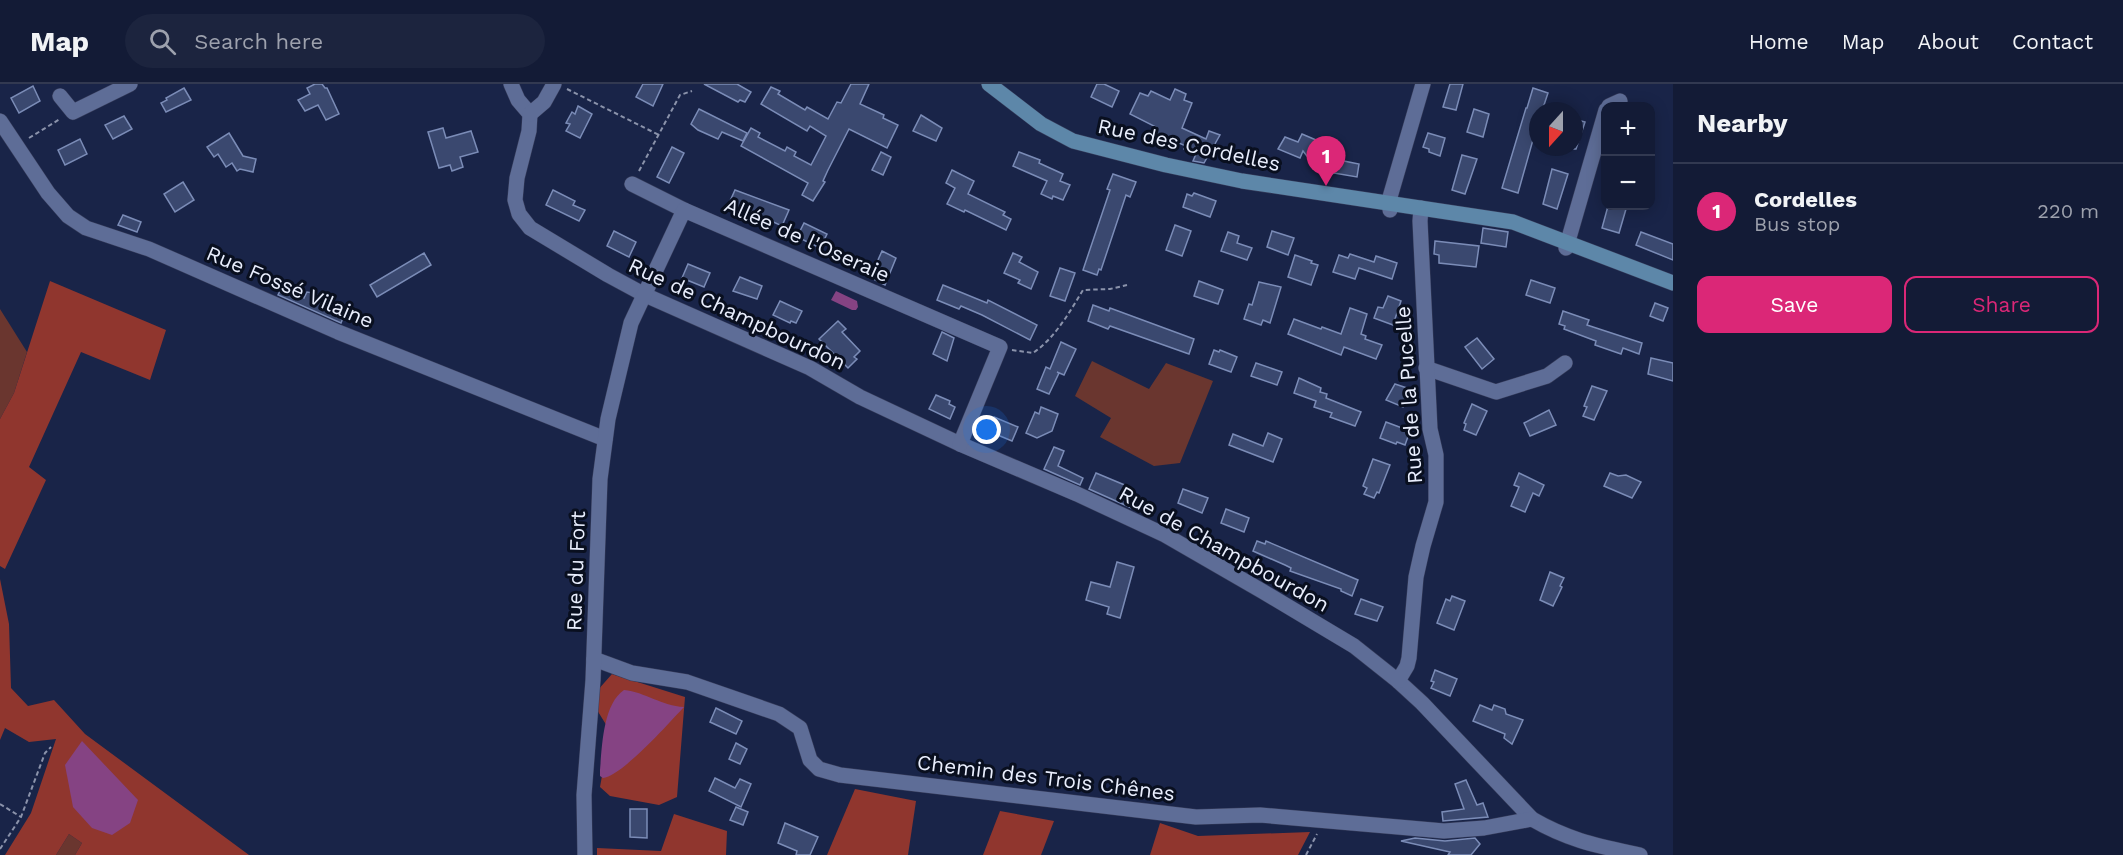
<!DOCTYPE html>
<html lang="en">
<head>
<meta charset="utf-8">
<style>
	body { margin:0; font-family:"Work Sans",sans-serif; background:#1c243e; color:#f1f3f6 }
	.controls { position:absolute; right:18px; top:18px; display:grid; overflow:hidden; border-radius:12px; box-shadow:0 3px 15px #0003 }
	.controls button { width:54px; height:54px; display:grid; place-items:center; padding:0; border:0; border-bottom:2px solid #323951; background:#131b36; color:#f1f3f6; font:30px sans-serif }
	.compass { position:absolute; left:1529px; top:18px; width:54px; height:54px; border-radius:50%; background:#131b36; box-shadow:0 3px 15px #0003; rotate:201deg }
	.you { position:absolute; left:987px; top:346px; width:21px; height:21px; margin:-15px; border:4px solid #fff; border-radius:50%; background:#1a73e8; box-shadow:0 0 0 9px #1a73e833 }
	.badge { display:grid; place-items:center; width:39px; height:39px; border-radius:50%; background:#db2777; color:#fff; font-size:20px; font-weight:700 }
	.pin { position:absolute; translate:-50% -50px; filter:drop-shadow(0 2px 3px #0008) }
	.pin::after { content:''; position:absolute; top:32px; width:21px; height:18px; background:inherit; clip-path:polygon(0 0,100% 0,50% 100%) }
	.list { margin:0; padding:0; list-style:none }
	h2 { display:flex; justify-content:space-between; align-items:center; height:78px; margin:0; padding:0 24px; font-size:26px }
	h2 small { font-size:20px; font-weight:400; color:#9da1ad }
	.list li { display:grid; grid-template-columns:39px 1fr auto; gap:18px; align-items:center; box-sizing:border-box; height:96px; padding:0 24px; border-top:2px solid #323951 }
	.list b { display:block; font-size:22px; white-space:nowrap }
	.list p { margin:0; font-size:20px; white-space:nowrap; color:#9da1ad }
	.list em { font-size:20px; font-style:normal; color:#9da1ad }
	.actions { display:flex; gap:12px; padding:18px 24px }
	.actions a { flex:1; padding:14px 0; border:2px solid #db2777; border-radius:12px; text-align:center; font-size:21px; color:#db2777 }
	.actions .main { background:#db2777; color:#fff }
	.icon { flex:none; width:33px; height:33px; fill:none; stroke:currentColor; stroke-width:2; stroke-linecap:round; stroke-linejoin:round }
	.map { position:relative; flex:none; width:1673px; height:771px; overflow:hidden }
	header { display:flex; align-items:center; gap:36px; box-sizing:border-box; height:84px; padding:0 30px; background:#131b36; border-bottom:2px solid #323951 }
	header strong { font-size:28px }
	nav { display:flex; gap:33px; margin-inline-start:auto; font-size:21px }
	.search { width:420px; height:54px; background:#1c243e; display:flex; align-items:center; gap:15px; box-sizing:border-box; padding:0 21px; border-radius:33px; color:#9da1ad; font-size:22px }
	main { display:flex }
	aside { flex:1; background:#131b36 }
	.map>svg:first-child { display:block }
</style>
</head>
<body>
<header>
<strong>Map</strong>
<div class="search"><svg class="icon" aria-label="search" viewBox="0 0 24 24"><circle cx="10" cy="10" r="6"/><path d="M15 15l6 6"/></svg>Search here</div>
<nav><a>Home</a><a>Map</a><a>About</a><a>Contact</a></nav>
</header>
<main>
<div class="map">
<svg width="1673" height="771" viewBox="0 0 1673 771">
	<rect width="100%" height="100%" fill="#192448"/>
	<g fill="#6a362f">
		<polygon points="0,225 27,268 14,309 0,335"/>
		<polygon points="1092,277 1149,305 1166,279 1213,297 1180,379 1154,382 1100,353 1111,334 1075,312"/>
		<polygon points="69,750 82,759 75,771 56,771"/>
	</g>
	<g fill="#90362e">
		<polygon points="50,197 166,246 150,296 81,268 29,383 46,396 5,485 0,482 0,335 14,309"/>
		<polygon points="0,495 9,540 11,604 28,622 54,616 85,650 249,771 75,771 82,759 69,750 56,771 5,771 31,729 56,655 29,658 5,644 0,656"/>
		<polygon points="612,590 685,613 677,713 659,721 610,712 600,703 610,647 597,626 597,607"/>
		<polygon points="855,705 916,717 908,771 827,771"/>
		<polygon points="1000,727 1054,737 1041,771 983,771"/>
		<polygon points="674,730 727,747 726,771 597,771 597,764 661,767"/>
		<polygon points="1160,739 1198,752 1310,748 1298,771 1150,771"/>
	</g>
	<g fill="#854383">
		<polygon points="836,207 857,217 858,223 856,226 852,226 831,216"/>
		<path d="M624,606C645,608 662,622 684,623C669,639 622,692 603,694L600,692V686C602,663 603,620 624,606Z"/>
		<polygon points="82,657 138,716 130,739 112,751 92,744 73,723 65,681"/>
	</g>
	<g fill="#3a486f" stroke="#7b8cb7" stroke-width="1.5">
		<polygon points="315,0 322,0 325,4 327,4 339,30 326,36 318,21 305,27 298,16 310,10 307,4"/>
		<polygon points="643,0 663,0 653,22 636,13"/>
		<polygon points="704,0 737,0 751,8 745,18 740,16 738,18"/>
		<polygon points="851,0 869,0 860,20 884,31 883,34 898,41 887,64 849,45 828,86 823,97 825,98 813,117 802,111 808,99 741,62 751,44 760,49 758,53 785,67 787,63 796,68 794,72 811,81 826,52 810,42 807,47 761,20 771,3 780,7 778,10 805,26 807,23 828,35 837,18 841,19"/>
		<polygon points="1097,0 1104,0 1119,7 1112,23 1091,13"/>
		<polygon points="1450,0 1463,0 1456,26 1443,23"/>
		<polygon points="33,2 40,17 19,29 11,14"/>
		<polygon points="184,4 191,16 166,28 161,19 167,16 166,14"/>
		<polygon points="1533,4 1548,9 1542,27 1538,27 1538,38 1518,109 1502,104 1526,24 1527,24"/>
		<polygon points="1175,5 1186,10 1184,16 1192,19 1182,44 1206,55 1209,47 1220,51 1204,79 1193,77 1196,70 1184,65 1186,62 1154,48 1156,43 1130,30 1140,9 1148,12 1151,7 1170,16"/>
		<polygon points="578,22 592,30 580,54 566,47 570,40 566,39 572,28 575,30"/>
		<polygon points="699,25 747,49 743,57 722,48 718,55 698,46 691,40"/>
		<polygon points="1474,25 1489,30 1483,53 1467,48"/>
		<polygon points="921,31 942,44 936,57 913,47"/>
		<polygon points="124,32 132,45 113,55 105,41"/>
		<polygon points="1574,35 1585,38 1576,65 1574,65"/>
		<polygon points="443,44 446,54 471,47 478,68 460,73 463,83 452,87 450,81 439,84 428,48"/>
		<polygon points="229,49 243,72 256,75 253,88 240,85 237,87 232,79 226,83 218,70 214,73 207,63"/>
		<polygon points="1428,49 1445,54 1440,72 1429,68 1429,65 1423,63"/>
		<polygon points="1302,50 1323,59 1315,80 1336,65 1344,77 1359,80 1357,93 1334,89 1325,95 1303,67 1300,74 1278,65 1285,53 1298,58"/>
		<polygon points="80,55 87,70 65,81 58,66"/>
		<polygon points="672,63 684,69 669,99 657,93"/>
		<polygon points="881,68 891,73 883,91 872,86"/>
		<polygon points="1019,68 1040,76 1039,79 1063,90 1060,97 1070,101 1063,116 1053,112 1052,115 1041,110 1047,97 1013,82"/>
		<polygon points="1462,71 1477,75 1465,110 1452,106"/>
		<polygon points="1552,85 1568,90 1557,125 1543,120"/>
		<polygon points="952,86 974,97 968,110 1005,128 1003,131 1011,135 1006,146 965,126 964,128 947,120 955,104 946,99"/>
		<polygon points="1113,90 1136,98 1130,113 1126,111 1101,186 1099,185 1097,191 1083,186 1110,106 1107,105"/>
		<polygon points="183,98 194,116 175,128 164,110"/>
		<polygon points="553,106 575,117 573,121 585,126 579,137 546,121"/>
		<polygon points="735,106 789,126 782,142 743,124 740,130 727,124"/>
		<polygon points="1194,109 1216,117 1210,133 1183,123 1187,110 1192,112"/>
		<polygon points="1608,122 1626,125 1619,149 1602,144"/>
		<polygon points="123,131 141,138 137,148 118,141"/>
		<polygon points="804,139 827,150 820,164 797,153"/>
		<polygon points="1175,141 1191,147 1182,172 1166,166"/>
		<polygon points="1483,144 1508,148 1506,163 1481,159"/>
		<polygon points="614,147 636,158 629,173 607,162"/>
		<polygon points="1272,147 1294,154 1288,171 1267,163"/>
		<polygon points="1228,148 1239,152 1237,159 1252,164 1247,176 1221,167"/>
		<polygon points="1641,148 1673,160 1673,176 1636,161"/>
		<polygon points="1435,157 1479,162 1476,183 1439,179 1439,171 1434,170"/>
		<polygon points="882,167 896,174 885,201 875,196 879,189 873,187"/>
		<polygon points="424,169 431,181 377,213 370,201"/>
		<polygon points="1013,169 1022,173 1019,178 1038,188 1031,205 1018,199 1020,196 1004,189"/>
		<polygon points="1350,170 1374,178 1376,172 1397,179 1392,195 1359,184 1355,195 1333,188 1339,171 1348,174"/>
		<polygon points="1295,171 1312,177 1311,179 1318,181 1311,201 1288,193"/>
		<polygon points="688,180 710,189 704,203 682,194"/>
		<polygon points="1060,184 1075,189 1065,217 1050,212"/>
		<polygon points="740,193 762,202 757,215 733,207"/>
		<polygon points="1531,196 1555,204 1550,219 1526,211"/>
		<polygon points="1199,197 1223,206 1218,220 1194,212"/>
		<polygon points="1259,198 1281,203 1270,239 1263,236 1261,241 1244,235 1249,220 1252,221"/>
		<polygon points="943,201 987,219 988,216 1037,241 1030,256 982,231 961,222 959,225 937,216"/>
		<polygon points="281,205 304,214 307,208 313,209 347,224 341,239 278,211"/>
		<polygon points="1388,212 1401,217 1393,241 1374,234 1378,223 1383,224"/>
		<polygon points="780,217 802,227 796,239 791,237 790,239 773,231"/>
		<polygon points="1655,219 1668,224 1663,237 1650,232"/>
		<polygon points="1093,221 1109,227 1110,224 1194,255 1189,270 1110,242 1108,245 1088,237"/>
		<polygon points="1350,224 1367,230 1361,250 1366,252 1365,255 1382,261 1376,275 1344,263 1341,271 1288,250 1294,235 1321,245 1322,243 1341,250"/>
		<polygon points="1563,227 1589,236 1587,241 1642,259 1639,270 1623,264 1621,270 1595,261 1596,257 1564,245 1565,242 1559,240"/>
		<polygon points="838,237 846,245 842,248 860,267 854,273 857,275 848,284 819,255"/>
		<polygon points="942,248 954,254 947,277 933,270"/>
		<polygon points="1477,254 1494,275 1482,285 1465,263"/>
		<polygon points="1061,258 1076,265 1064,291 1057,288 1059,289 1049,310 1037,305 1046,283 1050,285"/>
		<polygon points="1214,266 1219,268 1220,266 1237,273 1231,288 1209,280"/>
		<polygon points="1651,274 1673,279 1673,297 1648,290"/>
		<polygon points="1256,279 1282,288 1277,301 1251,292"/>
		<polygon points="1299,294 1321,304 1320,308 1327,310 1326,314 1361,328 1355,342 1330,333 1332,329 1314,323 1316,317 1294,309"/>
		<polygon points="1395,300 1410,305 1403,323 1386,316"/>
		<polygon points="1592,302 1607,307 1594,336 1583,332 1587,323 1584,322"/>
		<polygon points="936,311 950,317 949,320 955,323 950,335 929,325"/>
		<polygon points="1472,320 1487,327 1476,351 1464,346 1466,340 1464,339"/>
		<polygon points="1041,323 1058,330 1052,347 1037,354 1026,349 1035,328 1039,330"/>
		<polygon points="1549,326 1556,341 1530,352 1524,339"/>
		<polygon points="994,333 1018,343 1012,357 988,347"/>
		<polygon points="1386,338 1410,347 1405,361 1397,358 1396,360 1380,354"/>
		<polygon points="1268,349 1282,355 1273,378 1229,361 1233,350 1263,362"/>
		<polygon points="1054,363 1064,367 1058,382 1083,394 1080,401 1044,385"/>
		<polygon points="1373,375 1390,381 1379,409 1377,408 1374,414 1364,410 1367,404 1363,402"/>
		<polygon points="1096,389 1127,402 1124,409 1141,415 1136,426 1089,405"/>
		<polygon points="1519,389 1544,401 1539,412 1533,409 1525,428 1511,422 1519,403 1514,401"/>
		<polygon points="1610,389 1618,392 1626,391 1641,398 1632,414 1604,402"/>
		<polygon points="1183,405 1208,414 1202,429 1178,419"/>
		<polygon points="1226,425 1249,434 1244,448 1221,439"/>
		<polygon points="1257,457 1265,460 1266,457 1358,496 1352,512 1341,507 1341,505 1290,487 1291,484 1285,481 1253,467"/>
		<polygon points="1117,478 1134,483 1120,534 1107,530 1109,523 1086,516 1091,498 1110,503"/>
		<polygon points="1550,488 1564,494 1560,502 1562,503 1553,522 1540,516"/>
		<polygon points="1452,512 1465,517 1454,546 1437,539 1446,515 1450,517"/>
		<polygon points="1361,515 1383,523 1377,537 1355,530"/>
		<polygon points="1435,586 1457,595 1450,612 1431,604 1434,598 1431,597"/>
		<polygon points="1480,621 1492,626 1494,621 1505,625 1506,630 1523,636 1512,660 1504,654 1505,650 1473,637"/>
		<polygon points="716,624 742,637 736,650 710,638"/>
		<polygon points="736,659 747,665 740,680 729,675"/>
		<polygon points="715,694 735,704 740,695 751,700 741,723 709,707"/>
		<polygon points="1466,696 1477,721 1483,719 1488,733 1443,737 1442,728 1464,725 1455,700"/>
		<polygon points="736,723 748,728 743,741 730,736"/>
		<polygon points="630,725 647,725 647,754 630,753"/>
		<polygon points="785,739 818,753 810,771 796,771 797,767 778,759"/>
		<polygon points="1415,754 1445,757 1475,754 1480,760 1471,771 1448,771 1450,768 1401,757"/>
	</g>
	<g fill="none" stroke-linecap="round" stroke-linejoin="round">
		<g stroke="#373d5b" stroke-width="16">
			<g id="street">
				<path d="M511,0L518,16L530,30L529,47L517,94L515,116L519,130L530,144L608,191L645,211L810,284L860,313L960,360L1077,410L1165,451L1262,507L1354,562L1398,597L1422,619L1532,735C1570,757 1599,762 1640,771"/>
				<polyline points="60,12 73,28 130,0"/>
				<polyline points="1609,22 1620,17"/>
				<polyline points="530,30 544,18 554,0"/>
				<polyline points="0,37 48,109 68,132 86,144 149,165 338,248 605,355"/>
				<polyline points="632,100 684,126"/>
				<polyline points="1390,126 1390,113 1423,0"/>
				<polyline points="1566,164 1606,26"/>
				<polyline points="1426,284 1496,308 1547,292 1565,279"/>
				<polyline points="594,575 632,589 687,598 779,630 800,644 810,676 819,685 840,691 1196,733 1260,731 1444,747 1484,744 1532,735"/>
				<polyline points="1398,597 1407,582 1409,574 1416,493 1423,462 1436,418 1436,371 1430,345 1420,137 1421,124"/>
				<polyline points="585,771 584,711 593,596 600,395 608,335 631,239 684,126 1000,263 960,360"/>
			</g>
		</g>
		<g stroke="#373d5b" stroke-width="16">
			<polyline id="secondary" points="989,0 1041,40 1073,57 1166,81 1242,97 1513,138 1673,199"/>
		</g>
		<g stroke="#8b93ab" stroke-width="2" stroke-dasharray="4.5 3" stroke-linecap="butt">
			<polyline points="567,5 659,51"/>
			<polyline points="29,54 60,35"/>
			<polyline points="639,87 680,11 692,7"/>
			<path d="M1012,266L1033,269C1055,254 1069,229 1083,206L1110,205L1127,201"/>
			<polyline points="0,720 21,733"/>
			<polyline points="0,765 21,733 45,669 51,663"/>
			<polyline points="1306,771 1317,750"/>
		</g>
		<use href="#street" stroke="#5e6d97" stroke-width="15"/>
		<use href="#secondary" stroke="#5d87a9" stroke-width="15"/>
	</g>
	<g text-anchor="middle" stroke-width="6" stroke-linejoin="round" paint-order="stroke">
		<g font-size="21" fill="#e9eefd" stroke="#090f1f">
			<text transform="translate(1189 61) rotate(12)" y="7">Rue des Cordelles</text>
			<text transform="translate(807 156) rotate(24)" y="7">Allée de l'Oseraie</text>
			<text transform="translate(290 203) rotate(23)" y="7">Rue Fossé Vilaine</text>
			<text transform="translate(737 230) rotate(25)" y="7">Rue de Champbourdon</text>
			<text transform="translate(1409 311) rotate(-94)" y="7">Rue de la Pucelle</text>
			<text transform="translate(1224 465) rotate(29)" y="7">Rue de Champbourdon</text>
			<text transform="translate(576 487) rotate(-88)" y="7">Rue du Fort</text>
			<text transform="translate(1046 694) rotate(7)" y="7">Chemin des Trois Chênes</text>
		</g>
	</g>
</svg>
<div class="controls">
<button>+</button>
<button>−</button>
</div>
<svg class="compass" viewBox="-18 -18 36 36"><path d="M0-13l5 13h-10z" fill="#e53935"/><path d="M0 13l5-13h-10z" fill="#9da1ad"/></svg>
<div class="you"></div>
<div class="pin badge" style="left:1326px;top:102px">1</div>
</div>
<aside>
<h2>Nearby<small></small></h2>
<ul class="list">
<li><span class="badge">1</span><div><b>Cordelles</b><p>Bus stop</p></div><em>220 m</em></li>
</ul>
<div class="actions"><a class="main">Save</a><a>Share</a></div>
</aside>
</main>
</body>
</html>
